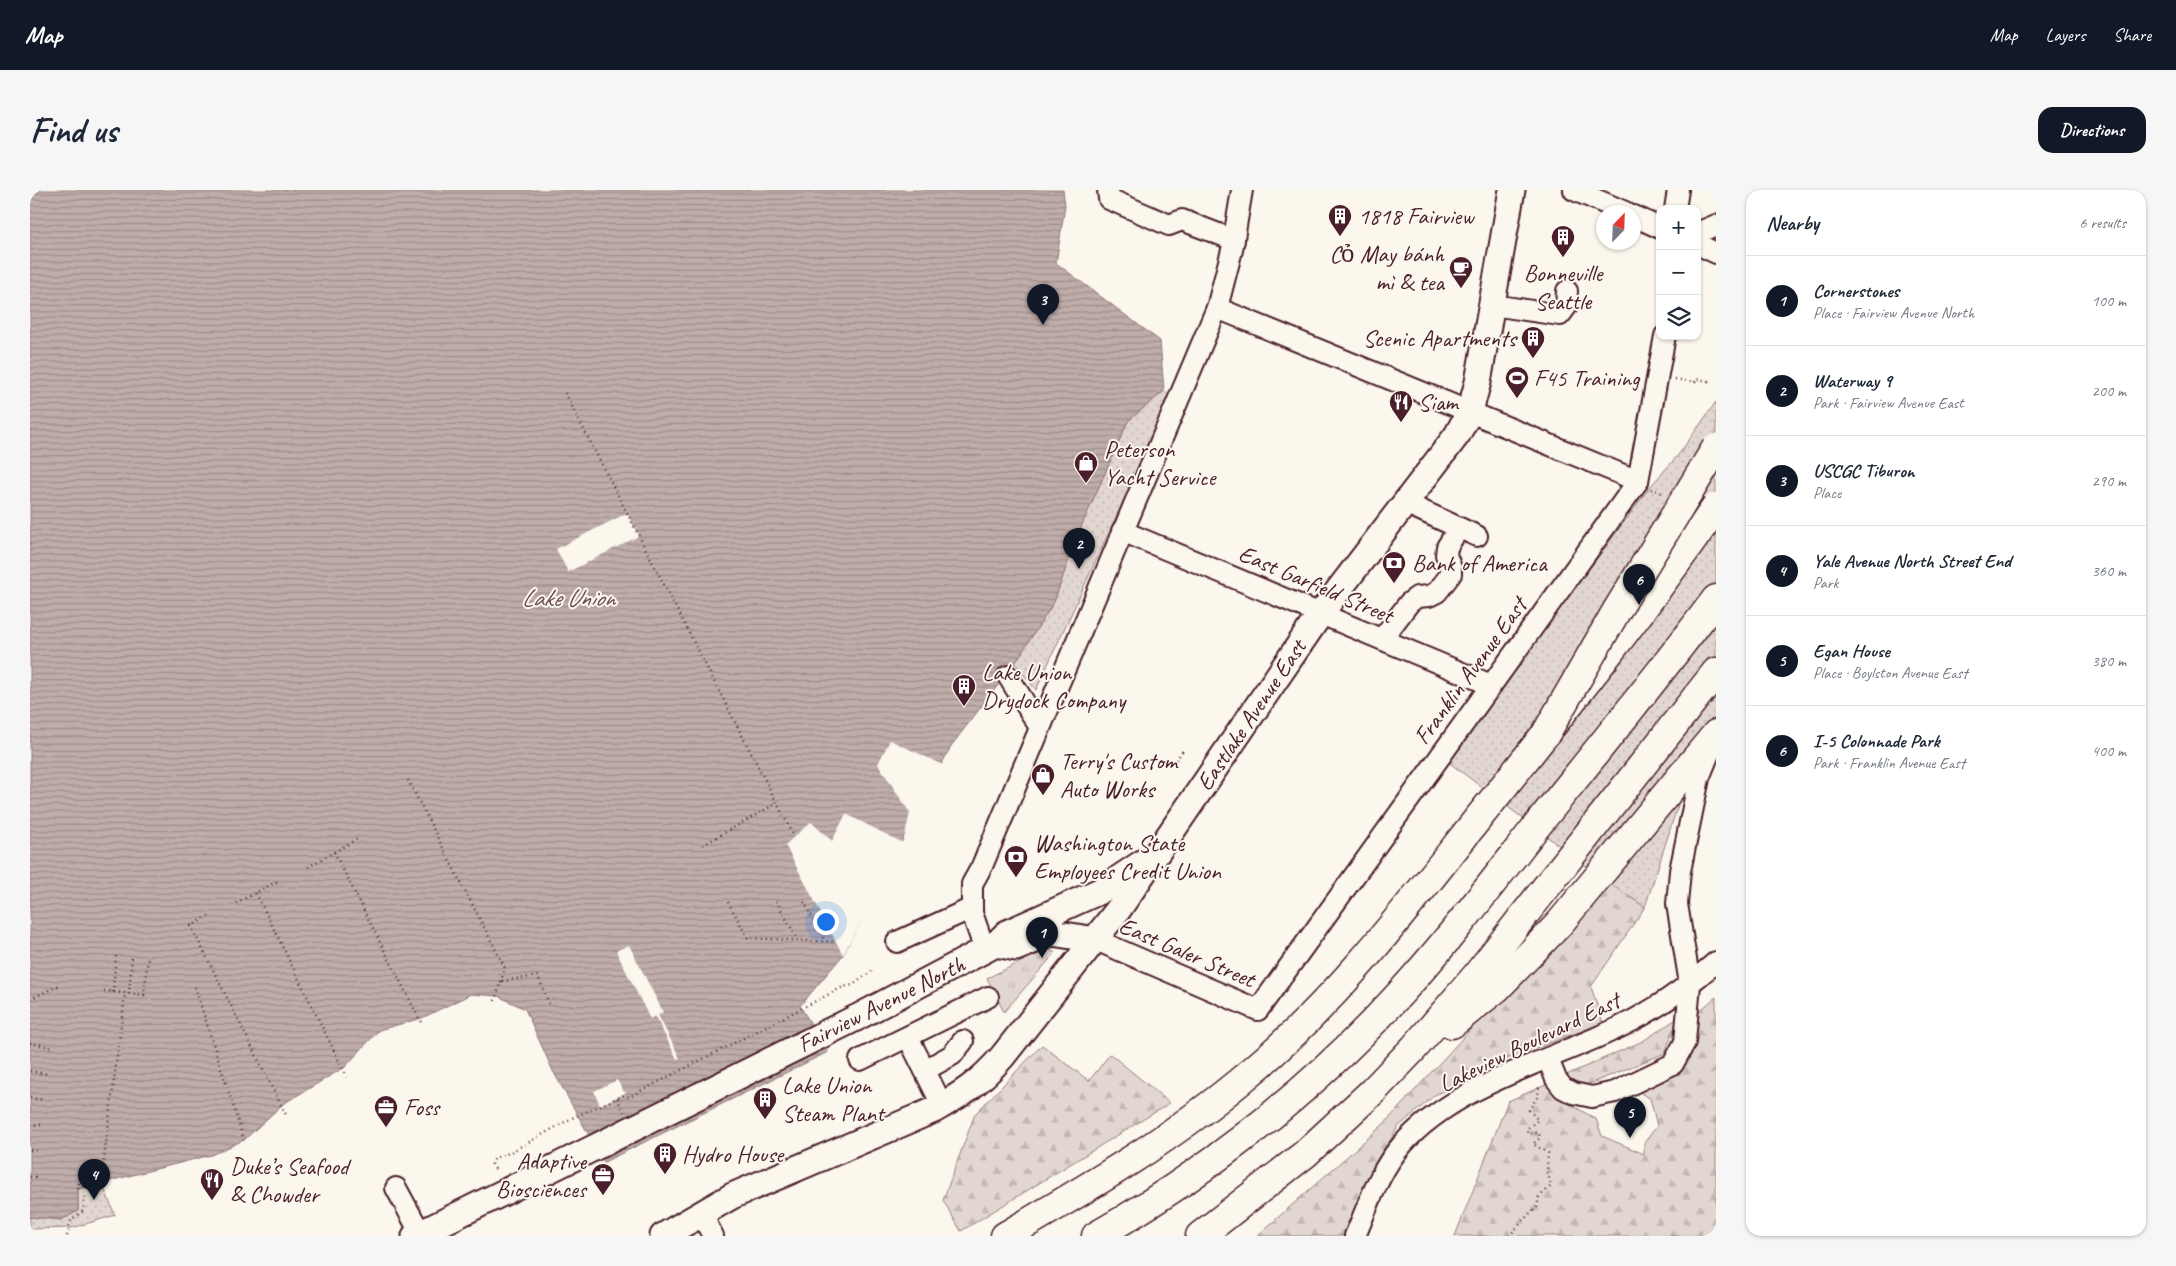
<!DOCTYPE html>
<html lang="en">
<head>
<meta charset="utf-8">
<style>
	body { margin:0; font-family:Caveat,sans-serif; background:#f6f6f7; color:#1f2937 }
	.controls { position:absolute; right:15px; top:15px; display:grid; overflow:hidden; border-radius:10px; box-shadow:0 1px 4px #0004 }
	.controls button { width:45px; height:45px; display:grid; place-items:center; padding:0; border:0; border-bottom:1px solid #e0e1e3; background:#fff; color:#1f2937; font:25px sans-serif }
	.compass { position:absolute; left:1566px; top:15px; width:45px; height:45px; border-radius:50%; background:#fff; box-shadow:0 1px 4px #0004; rotate:23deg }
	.you { position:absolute; left:795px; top:731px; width:18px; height:18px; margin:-12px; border:4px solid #fff; border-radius:50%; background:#1a73e8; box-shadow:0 0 0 8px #1a73e833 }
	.badge { display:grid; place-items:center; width:32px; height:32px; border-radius:50%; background:#111827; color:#fff; font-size:16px; font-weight:700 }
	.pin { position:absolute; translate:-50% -41px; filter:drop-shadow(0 1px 2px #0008) }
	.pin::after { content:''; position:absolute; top:26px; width:18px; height:15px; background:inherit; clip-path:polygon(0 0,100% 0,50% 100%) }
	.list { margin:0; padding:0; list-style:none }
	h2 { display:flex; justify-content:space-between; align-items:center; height:65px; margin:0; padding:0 20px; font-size:21px }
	h2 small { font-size:16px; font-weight:400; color:#747a83 }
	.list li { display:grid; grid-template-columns:32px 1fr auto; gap:15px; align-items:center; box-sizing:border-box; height:90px; padding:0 20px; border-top:1px solid #e0e1e3 }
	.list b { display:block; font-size:19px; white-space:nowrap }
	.list p { margin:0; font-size:16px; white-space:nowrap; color:#747a83 }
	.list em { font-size:16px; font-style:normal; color:#747a83 }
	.icon { flex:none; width:28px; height:28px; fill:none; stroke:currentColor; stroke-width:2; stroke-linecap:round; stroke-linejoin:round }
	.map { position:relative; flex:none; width:1686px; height:1046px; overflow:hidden; border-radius:15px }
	header { display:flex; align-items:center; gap:30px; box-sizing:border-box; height:70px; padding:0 25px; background:#111827; color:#fff }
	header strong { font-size:24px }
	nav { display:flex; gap:28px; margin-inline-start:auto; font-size:18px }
	.intro { display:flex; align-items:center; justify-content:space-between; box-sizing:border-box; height:120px; padding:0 30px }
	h1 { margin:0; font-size:35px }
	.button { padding:12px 22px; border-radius:15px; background:#111827; color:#fff; font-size:18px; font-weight:700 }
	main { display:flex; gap:30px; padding:0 30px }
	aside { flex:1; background:#fff; border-radius:15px; box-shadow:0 1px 4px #0004 }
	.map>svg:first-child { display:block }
</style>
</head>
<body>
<header>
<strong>Map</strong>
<nav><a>Map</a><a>Layers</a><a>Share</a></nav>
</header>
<div class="intro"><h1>Find us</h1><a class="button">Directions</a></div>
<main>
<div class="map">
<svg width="1686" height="1046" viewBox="0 0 1686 1046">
	<defs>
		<pattern id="grass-tufts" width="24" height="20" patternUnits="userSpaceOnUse" patternTransform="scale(1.25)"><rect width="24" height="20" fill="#e2d7d0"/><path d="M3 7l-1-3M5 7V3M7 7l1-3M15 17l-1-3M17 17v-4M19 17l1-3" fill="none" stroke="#c3b8b3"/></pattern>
		<pattern id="forest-firs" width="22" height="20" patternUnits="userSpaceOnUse" patternTransform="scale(1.25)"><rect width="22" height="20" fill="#e2d7d0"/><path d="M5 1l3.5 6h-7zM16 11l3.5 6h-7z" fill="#c3b8b3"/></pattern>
		<pattern id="park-dots" width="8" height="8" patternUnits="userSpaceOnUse" patternTransform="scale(1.25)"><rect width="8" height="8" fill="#e2d7d0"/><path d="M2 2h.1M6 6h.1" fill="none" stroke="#c3b8b3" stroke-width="1.8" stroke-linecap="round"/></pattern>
		<pattern id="water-rules" width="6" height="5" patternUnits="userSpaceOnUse" patternTransform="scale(1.25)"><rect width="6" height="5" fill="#bfadaa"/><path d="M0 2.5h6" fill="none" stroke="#9d8c8b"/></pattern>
	</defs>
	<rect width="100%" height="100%" fill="#fbf7ec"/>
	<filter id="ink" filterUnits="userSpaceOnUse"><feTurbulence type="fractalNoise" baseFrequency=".02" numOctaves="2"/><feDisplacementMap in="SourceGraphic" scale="10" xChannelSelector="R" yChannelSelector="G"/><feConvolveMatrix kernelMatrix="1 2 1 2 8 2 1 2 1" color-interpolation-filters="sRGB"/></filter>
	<g filter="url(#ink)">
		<polygon fill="url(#grass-tufts)" stroke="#967b7e" points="1018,759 1025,763 974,822 957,788"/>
		<g fill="url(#forest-firs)" stroke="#967b7e">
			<polygon points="1576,691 1615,717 1561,797 1573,833 1474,870 1405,905 1368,937 1334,996 1314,1046 1227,1046 1355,933"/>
			<polygon points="1686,807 1686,1041 1677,1046 1425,1046 1478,911 1525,891 1538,913 1566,929 1572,946 1614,964 1614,953 1627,936 1620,908 1612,904 1610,897 1653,875 1661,828"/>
			<polygon points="1648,828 1635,863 1552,897 1534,886 1613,851"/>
			<polygon points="1012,855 1059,891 1080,864 1140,913 931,1041 913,1010 945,924"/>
		</g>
		<g fill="url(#park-dots)" stroke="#967b7e">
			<polygon points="1134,201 1143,204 1006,500 985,473 1024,412 1047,346 1098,231"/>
			<polygon points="1686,212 1686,533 1670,547 1615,717 1576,691 1417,571 1620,297 1649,264"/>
			<polygon points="72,993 85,1025 42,1038 0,1039 0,1027 31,1030 48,1021 48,999"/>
		</g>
		<polygon fill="url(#water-rules)" stroke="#907477" points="0,0 1033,0 1035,16 1026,73 1130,151 1134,201 1098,231 1047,346 1024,412 985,473 921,556 813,765 770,816 798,862 574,972 523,881 495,819 468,806 441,804 392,828 349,840 315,877 253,914 214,950 181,965 48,999 48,1021 31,1030 0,1027"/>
		<g fill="#fbf7ec">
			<polygon points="597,323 609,346 538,382 526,359"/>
			<polygon points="860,550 913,575 873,654 813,765 755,655 781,632 802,651 816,624 873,653 880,623 848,574"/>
			<polygon points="599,755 633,822 628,825 650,868 647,869 625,826 620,829 586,761"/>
			<polygon points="587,890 594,902 598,902 570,915 564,901"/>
		</g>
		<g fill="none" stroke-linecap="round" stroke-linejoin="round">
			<g stroke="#4a1f2b" stroke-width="24">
				<g id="minor">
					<polyline points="1078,0 1079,9 1139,35 1152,30 1204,50"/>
					<polyline points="1544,0 1595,22"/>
					<polyline points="1645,19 1648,0"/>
					<polyline points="1604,26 1630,38"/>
					<polyline points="1667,43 1686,35"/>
					<polyline points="1667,54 1686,63"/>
					<polyline points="1462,115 1530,125 1536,117 1537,101"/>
					<polyline points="1187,118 1608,291"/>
					<polyline points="1375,313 1447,346"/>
					<polyline points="1092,341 1461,495"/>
					<polyline points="1352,449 1379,413 1387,407 1399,406 1407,402 1421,384 1421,378 1416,365 1417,357 1429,338"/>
					<polyline points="978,486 1009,536"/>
					<polyline points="1066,750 1228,820 1608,291 1635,146"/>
					<polyline points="867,752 942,718"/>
					<polyline points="955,760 942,723 942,694 952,676 1187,118 1202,60 1212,0"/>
					<polyline points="878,847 912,915"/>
					<polyline points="1518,869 1526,889 1533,898 1543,903 1562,907 1585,902 1643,874 1655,852 1660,794 1647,714 1650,681 1669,588 1680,561"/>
					<polyline points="830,870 958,807"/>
					<polyline points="895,880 922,865 933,851"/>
					<polyline points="366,998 392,1046"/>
					<polyline points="671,1023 683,1046"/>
					<path d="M1325,1046C1338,1016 1349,981 1371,956C1425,894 1521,871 1592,836C1627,819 1657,797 1686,772"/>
				</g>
			</g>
			<g stroke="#4a1f2b" stroke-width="29">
				<g id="major">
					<polyline points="966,754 986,758 1022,743 1066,750"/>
					<polyline points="826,828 966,754 977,743 1070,701 1115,671"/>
					<polyline points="385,1046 505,987"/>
					<path d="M633,1046L702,1006L904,920C934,903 949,893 972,867L1088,720L1291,423L1427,245L1440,221L1448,192L1482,0"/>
				</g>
			</g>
			<g stroke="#4a1f2b" stroke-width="31">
				<g id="highway">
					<polyline points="1422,834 1467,798 1529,734 1686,544"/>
					<path d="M975,1046C1061,996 1145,947 1221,882C1308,809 1376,719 1446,631C1526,531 1606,432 1679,327"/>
					<path d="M1066,1046C1177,982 1278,904 1365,809C1418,752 1465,689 1513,628C1571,556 1630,484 1686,409"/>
					<polyline points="1170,1046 1275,964 1342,902 1384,858 1446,786 1686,482"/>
				</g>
			</g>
			<g stroke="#4a1f2b" stroke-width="2.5" stroke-dasharray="1 4" stroke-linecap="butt">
				<polyline points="1645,189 1665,192 1666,189 1678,191 1678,189"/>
				<polyline points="535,203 764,646"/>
				<polyline points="1621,299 1635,304"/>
				<polyline points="1146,570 1154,559"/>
				<polyline points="378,590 475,778 464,813"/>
				<polyline points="673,655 747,613"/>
				<polyline points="304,662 392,834"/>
				<polyline points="278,677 327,649"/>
				<polyline points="226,703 317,887"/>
				<polyline points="746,711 768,750"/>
				<polyline points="698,712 718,748 806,752"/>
				<polyline points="774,712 795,751"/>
				<polyline points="206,713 248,691"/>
				<polyline points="179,726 161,736 256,925"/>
				<polyline points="472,791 508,786 519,814"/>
				<polyline points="165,797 214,950"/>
				<polyline points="74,801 114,805 118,768"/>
				<polyline points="83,802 86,765"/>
				<polyline points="99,804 102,766"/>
				<polyline points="0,809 28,796"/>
				<polyline points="0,853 21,857"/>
				<polyline points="0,881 18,884"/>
				<polyline points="0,908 15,910"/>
				<polyline points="587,908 594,922"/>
				<polyline points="0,934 11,935"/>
				<polyline points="0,960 9,960"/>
				<polyline points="465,979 462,974 465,968 479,963 542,928 594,905 599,907 813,797 823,795 843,780"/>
				<polyline points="0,987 7,987"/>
				<polyline points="48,999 50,984 73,977 95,804"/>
				<polyline points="0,1011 3,1011"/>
				<polyline points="37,1046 41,1030 53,1021 55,1004"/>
				<polyline points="1479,1046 1500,1023 1507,1018 1509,1007 1521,996 1517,979 1518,963 1503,954 1510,948 1509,943 1497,943 1498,938 1508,930 1499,920 1508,906 1509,894"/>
			</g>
			<use href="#minor" stroke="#fbf7ec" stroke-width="20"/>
			<use href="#major" stroke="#fbf7ec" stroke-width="25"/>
			<use href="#highway" stroke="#fbf7ec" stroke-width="28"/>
			<g stroke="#4a1f2b" stroke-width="29" stroke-linecap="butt">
				<polyline id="major-bridge" points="505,987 826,828"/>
			</g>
			<g stroke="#4a1f2b" stroke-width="31" stroke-linecap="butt">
				<g id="highway-bridge">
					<polyline points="1679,327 1686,317"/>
					<polyline points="1515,545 1587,420 1686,258"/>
				</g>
			</g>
			<use href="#major-bridge" stroke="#fbf7ec" stroke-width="25"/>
			<use href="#highway-bridge" stroke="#fbf7ec" stroke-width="28"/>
		</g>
	</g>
	<defs>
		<g id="building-pin" transform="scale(1.25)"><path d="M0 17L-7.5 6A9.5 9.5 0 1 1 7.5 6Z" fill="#4a1f2b" stroke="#fbf7ec"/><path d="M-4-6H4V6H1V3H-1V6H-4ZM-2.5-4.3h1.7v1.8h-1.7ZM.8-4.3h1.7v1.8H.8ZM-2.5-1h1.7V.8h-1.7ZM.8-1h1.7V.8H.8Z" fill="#fff"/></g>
		<g id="cafe-pin" transform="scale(1.25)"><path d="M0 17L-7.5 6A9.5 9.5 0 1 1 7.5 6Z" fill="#4a1f2b" stroke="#fbf7ec"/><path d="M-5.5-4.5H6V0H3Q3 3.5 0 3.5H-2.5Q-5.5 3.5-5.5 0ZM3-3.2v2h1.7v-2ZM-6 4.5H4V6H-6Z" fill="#fff"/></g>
		<g id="stadium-pin" transform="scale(1.25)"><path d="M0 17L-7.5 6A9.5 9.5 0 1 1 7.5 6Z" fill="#4a1f2b" stroke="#fbf7ec"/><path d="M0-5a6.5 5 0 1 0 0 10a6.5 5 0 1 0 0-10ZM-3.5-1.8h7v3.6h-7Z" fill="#fff"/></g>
		<g id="restaurant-pin" transform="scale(1.25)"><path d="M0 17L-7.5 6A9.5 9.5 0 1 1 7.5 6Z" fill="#4a1f2b" stroke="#fbf7ec"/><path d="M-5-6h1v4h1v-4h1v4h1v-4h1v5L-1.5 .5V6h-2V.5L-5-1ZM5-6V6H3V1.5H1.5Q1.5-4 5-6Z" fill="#fff"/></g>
		<g id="shop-pin" transform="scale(1.25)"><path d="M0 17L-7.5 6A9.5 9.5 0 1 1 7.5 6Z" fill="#4a1f2b" stroke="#fbf7ec"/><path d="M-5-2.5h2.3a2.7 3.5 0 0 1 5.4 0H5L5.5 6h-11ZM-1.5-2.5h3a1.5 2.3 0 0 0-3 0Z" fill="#fff"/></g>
		<g id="bank-pin" transform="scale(1.25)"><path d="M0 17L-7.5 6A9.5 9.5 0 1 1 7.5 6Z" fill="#4a1f2b" stroke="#fbf7ec"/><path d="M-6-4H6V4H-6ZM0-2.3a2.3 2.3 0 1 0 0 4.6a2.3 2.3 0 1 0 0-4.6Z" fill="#fff"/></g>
		<g id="office-pin" transform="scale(1.25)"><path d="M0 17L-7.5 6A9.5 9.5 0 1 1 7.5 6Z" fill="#4a1f2b" stroke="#fbf7ec"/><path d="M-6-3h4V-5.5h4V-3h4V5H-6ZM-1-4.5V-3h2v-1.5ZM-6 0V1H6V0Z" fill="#fff"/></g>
	</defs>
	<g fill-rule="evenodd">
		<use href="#building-pin" x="1310" y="26"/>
		<use href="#building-pin" x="1533" y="47"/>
		<use href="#cafe-pin" x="1431" y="78"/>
		<use href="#building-pin" x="1503" y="148"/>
		<use href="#stadium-pin" x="1487" y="188"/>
		<use href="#restaurant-pin" x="1371" y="212"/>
		<use href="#shop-pin" x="1056" y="273"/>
		<use href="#bank-pin" x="1364" y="373"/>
		<use href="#building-pin" x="934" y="496"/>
		<use href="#shop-pin" x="1013" y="585"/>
		<use href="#bank-pin" x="986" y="667"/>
		<use href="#building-pin" x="735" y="909"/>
		<use href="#office-pin" x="356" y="917"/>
		<use href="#building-pin" x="635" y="964"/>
		<use href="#office-pin" x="573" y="985"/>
		<use href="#restaurant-pin" x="182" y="990"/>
	</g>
	<g text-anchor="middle" stroke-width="4" stroke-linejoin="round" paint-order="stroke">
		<g font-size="24" fill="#4a1f2b" stroke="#fbf7ec" text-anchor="start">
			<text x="1328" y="34">1818 Fairview</text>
			<text x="1414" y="72" text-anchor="end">Cỏ May bánh<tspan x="1414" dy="28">mì &amp; tea</tspan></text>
			<text x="1533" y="91" text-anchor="middle">Bonneville<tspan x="1533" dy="28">Seattle</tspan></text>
			<text x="1486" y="156" text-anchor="end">Scenic Apartments</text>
			<text x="1504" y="196">F45 Training</text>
			<text x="1388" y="220">Siam</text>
			<text x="1074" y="267">Peterson<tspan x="1074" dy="28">Yacht Service</tspan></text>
			<text x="1382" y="381">Bank of America</text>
			<text x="952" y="490">Lake Union<tspan x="952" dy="28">Drydock Company</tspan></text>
			<text x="1030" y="579">Terry's Custom<tspan x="1030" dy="28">Auto Works</tspan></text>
			<text x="1004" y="661">Washington State<tspan x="1004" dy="28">Employees Credit Union</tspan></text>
			<text x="752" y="903">Lake Union<tspan x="752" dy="28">Steam Plant</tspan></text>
			<text x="374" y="925">Foss</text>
			<text x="652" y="972">Hydro House</text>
			<text x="556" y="979" text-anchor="end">Adaptive<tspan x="556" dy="28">Biosciences</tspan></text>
			<text x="200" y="984">Duke’s Seafood<tspan x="200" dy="28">&amp; Chowder</tspan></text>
		</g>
		<g font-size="24" fill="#4a1f2b" stroke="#fbf7ec">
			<text transform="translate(1286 394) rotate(23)" y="8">East Garfield Street</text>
			<text transform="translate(1440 481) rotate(-54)" y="8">Franklin Avenue East</text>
			<text transform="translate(1221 525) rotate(-56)" y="8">Eastlake Avenue East</text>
			<text transform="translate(1157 762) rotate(23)" y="8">East Galer Street</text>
			<text transform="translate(851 814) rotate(-27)" y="8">Fairview Avenue North</text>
			<text transform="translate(1499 852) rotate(-26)" y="8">Lakeview Boulevard East</text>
		</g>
		<g font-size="25" font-style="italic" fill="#6d4a51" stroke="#fbf7ec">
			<text x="538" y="416">Lake Union</text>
		</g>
	</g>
</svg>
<div class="controls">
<button>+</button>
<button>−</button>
<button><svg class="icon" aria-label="layers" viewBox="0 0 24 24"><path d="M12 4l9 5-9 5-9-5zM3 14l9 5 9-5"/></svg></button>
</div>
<svg class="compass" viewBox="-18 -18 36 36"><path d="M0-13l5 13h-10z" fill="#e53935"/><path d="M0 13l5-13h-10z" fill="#747a83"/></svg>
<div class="you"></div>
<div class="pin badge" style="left:1012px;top:768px">1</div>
<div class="pin badge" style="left:1049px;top:379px">2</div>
<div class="pin badge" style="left:1013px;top:135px">3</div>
<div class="pin badge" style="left:64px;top:1010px">4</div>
<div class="pin badge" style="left:1600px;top:948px">5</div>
<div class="pin badge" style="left:1609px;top:415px">6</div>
</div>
<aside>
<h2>Nearby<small>6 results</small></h2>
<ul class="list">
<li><span class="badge">1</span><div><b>Cornerstones</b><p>Place · Fairview Avenue North</p></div><em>100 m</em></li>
<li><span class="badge">2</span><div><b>Waterway 9</b><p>Park · Fairview Avenue East</p></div><em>200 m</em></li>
<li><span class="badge">3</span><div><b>USCGC Tiburon</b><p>Place</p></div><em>290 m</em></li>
<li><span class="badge">4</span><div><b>Yale Avenue North Street End</b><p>Park</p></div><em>360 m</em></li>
<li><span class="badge">5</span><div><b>Egan House</b><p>Place · Boylston Avenue East</p></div><em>380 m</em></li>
<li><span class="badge">6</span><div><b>I-5 Colonnade Park</b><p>Park · Franklin Avenue East</p></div><em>400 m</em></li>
</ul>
</aside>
</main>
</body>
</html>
